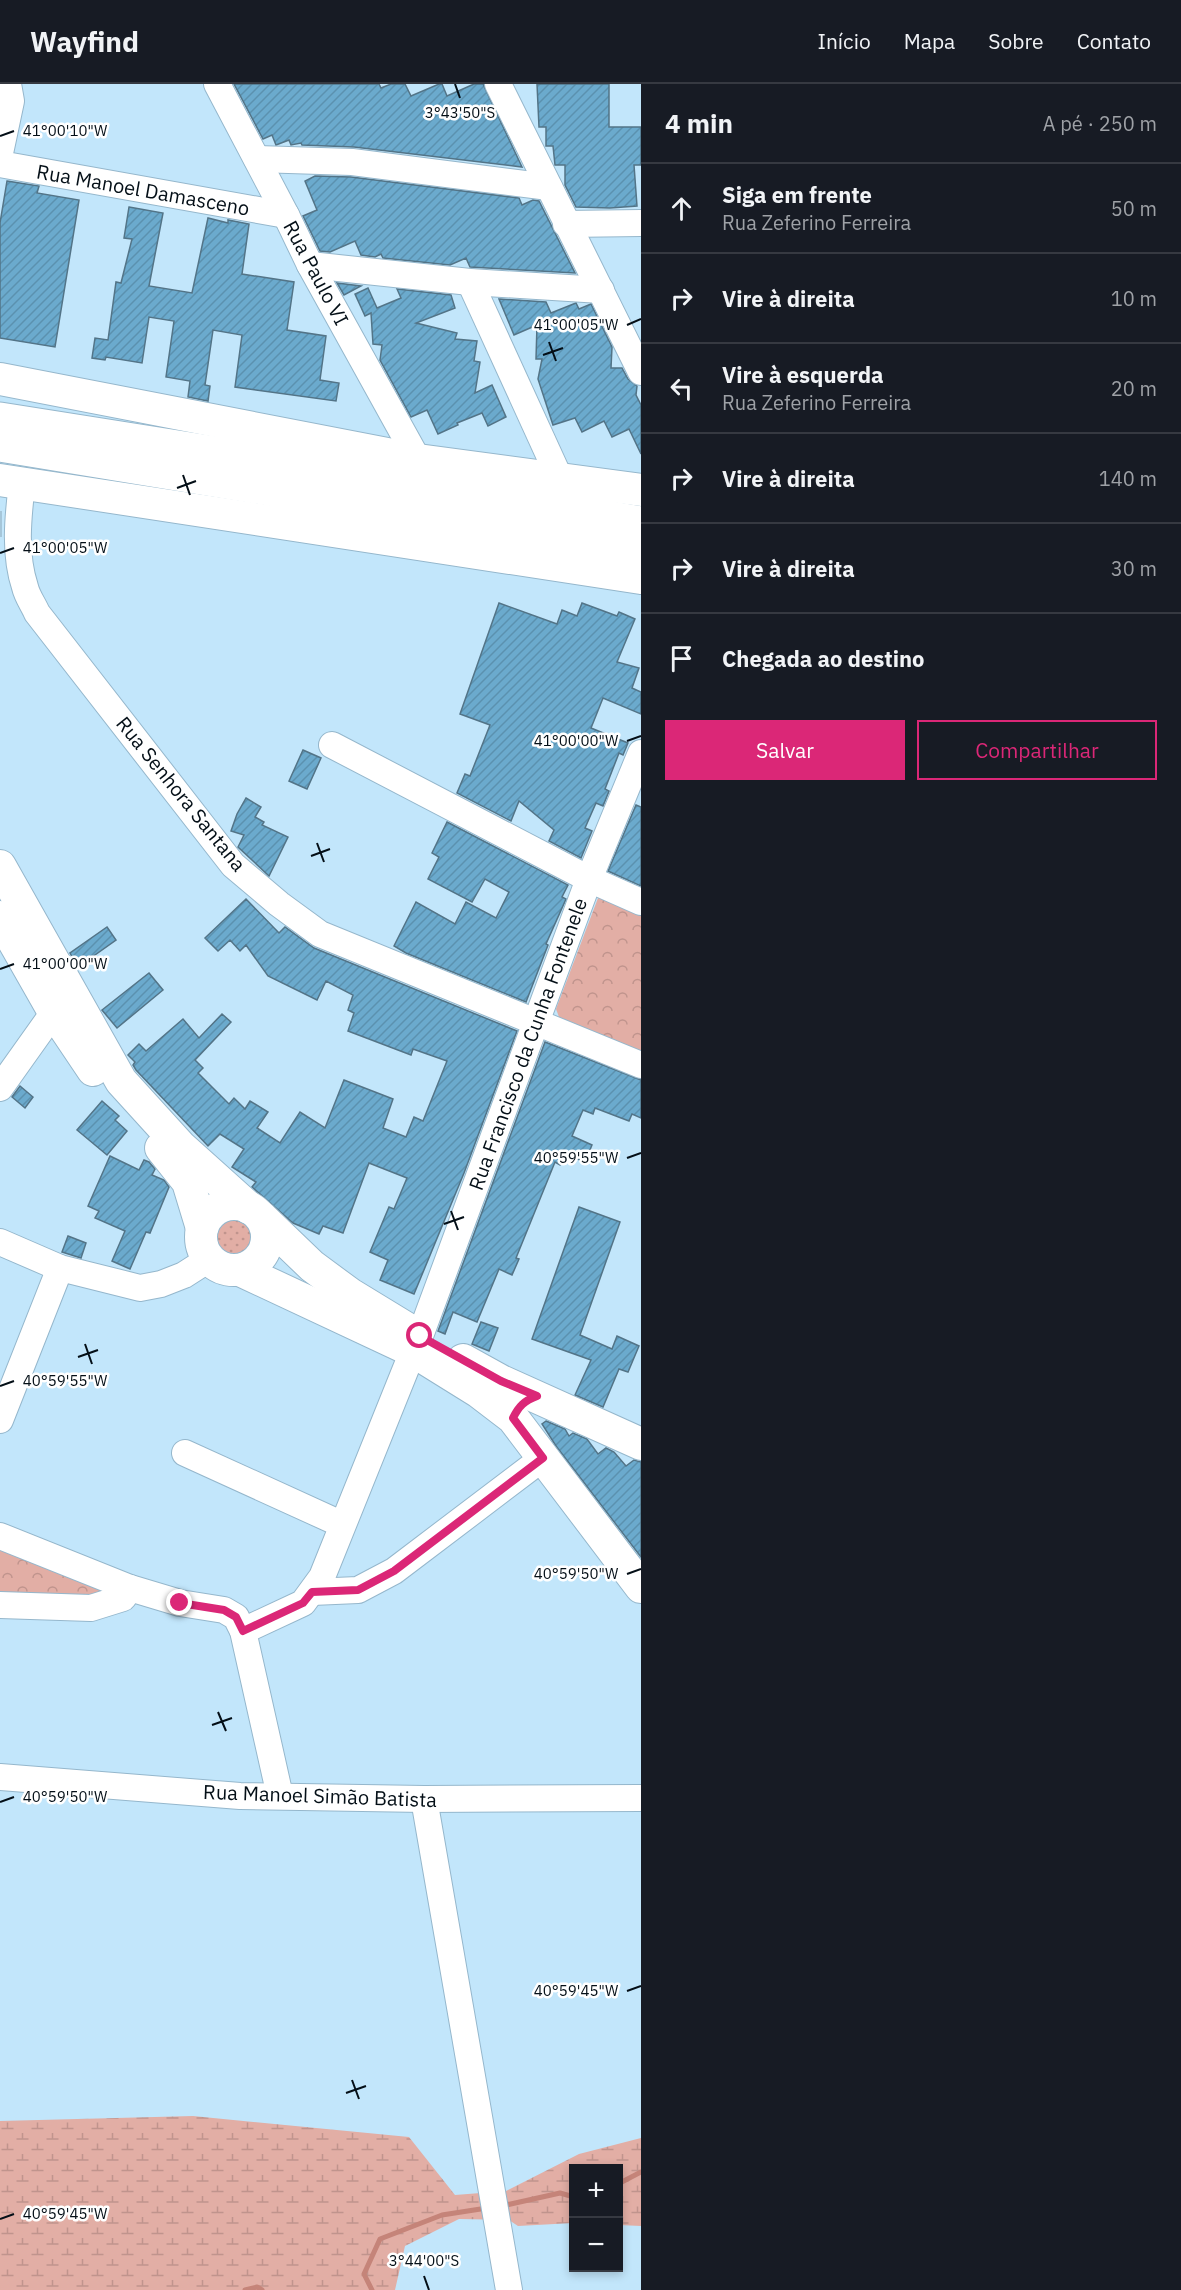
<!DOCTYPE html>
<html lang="pt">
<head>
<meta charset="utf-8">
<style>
	body { margin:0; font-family:"IBM Plex Sans",sans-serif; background:#20242c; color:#f1f3f6 }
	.controls { position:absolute; right:18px; bottom:18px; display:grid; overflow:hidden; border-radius:0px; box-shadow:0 3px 9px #0003 }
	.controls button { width:54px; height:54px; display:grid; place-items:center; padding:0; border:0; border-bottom:2px solid #363941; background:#171b24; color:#f1f3f6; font:30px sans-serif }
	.stop { position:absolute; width:18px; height:18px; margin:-14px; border:4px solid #db2777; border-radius:50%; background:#fff }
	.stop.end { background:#db2777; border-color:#fff; box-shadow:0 2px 6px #0008 }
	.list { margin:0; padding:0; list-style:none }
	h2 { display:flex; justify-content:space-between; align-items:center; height:78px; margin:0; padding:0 24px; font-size:26px }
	h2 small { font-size:20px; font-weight:400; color:#9ea1a6 }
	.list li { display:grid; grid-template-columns:39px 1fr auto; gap:18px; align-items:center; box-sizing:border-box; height:90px; padding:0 24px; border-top:2px solid #363941 }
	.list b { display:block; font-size:22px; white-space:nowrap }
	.list p { margin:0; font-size:20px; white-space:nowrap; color:#9ea1a6 }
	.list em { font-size:20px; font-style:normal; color:#9ea1a6 }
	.actions { display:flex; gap:12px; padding:18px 24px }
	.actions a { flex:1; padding:14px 0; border:2px solid #db2777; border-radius:0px; text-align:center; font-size:21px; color:#db2777 }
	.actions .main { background:#db2777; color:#fff }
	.icon { flex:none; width:33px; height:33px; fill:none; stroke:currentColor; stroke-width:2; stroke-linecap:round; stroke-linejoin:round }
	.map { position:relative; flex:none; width:641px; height:2206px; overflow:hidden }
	header { display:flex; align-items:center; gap:36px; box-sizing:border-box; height:84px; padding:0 30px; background:#171b24; border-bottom:2px solid #363941 }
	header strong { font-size:28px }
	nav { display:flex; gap:33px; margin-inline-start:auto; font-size:21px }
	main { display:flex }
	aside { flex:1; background:#171b24 }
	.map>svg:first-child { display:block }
</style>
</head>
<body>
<header>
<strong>Wayfind</strong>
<nav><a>Início</a><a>Mapa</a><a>Sobre</a><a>Contato</a></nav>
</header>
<main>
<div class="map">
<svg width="641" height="2206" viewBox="0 0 641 2206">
	<defs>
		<pattern id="wetland-marsh" width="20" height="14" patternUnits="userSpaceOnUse" patternTransform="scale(1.5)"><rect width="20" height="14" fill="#e2aea5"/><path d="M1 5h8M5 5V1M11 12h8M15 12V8" fill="none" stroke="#c0948d"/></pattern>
		<pattern id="park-crowns" width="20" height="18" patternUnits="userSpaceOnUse" patternTransform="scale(1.5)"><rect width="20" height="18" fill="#e2aea5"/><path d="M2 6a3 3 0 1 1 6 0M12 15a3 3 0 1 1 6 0" fill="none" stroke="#c0948d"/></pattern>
		<pattern id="garden-dots" width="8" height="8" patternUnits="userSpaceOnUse" patternTransform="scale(1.5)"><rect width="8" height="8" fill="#e2aea5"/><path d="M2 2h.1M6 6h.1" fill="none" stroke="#c0948d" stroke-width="1.8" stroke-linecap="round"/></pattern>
		<pattern id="building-hatch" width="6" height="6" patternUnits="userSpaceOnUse" patternTransform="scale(1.5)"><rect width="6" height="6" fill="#6baacd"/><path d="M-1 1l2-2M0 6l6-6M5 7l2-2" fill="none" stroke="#5b91af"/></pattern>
	</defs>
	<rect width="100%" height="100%" fill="#c2e6fb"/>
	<polygon fill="url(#wetland-marsh)" points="193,2032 409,2053 455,2111 506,2107 579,2070 641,2054 641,2142 619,2141 618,2084 574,2084 573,2139 518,2142 509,2136 459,2135 405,2162 395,2206 0,2206 0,2037"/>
	<g fill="url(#park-crowns)">
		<polygon points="605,812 641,823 641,967 559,933 556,925 598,814"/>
		<polygon points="0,1457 102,1502 101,1511 96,1516 0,1512"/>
	</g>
	<path fill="url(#garden-dots)" d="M239,1131L262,1154C259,1172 239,1186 223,1171C207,1155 221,1135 239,1131Z"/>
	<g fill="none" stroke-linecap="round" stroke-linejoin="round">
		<g stroke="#c58479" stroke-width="5">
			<polyline points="618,2100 641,2088"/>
			<polyline points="502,2122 560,2109 574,2113"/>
			<polyline points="245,2206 257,2203 262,2206"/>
			<polyline points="372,2206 364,2190 380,2155 442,2131 487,2124"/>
		</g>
	</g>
	<g fill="url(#building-hatch)" stroke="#537487" stroke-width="1.5">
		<polygon points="234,0 379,0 381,4 391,0 405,0 411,12 439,0 442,0 447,12 474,0 483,0 522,83 354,63 302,61 301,59 291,61 289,56 276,61 272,51 263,55"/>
		<polygon points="537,0 609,0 609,43 641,43 641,81 634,81 637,122 610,124 576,123 565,101 565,81 555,81 553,62 546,62 546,43 539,43"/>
		<polygon points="315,92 351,93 519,114 522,121 533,116 539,117 575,189 470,183 466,174 450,181 383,174 381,170 375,173 361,171 355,157 330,168 320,167 303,132 317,126 305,97"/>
		<polygon points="7,97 39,102 37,109 79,116 55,263 0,254 0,139"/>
		<polygon points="129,123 163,129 149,202 192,209 208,134 228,139 228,136 249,140 242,190 294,198 287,246 326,252 320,296 339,299 336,317 235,303 242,251 213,246 205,301 210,302 208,317 188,313 190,297 166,293 174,237 149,233 142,279 106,273 105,276 92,274 95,254 108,256 116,198 121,199 132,155 124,154"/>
		<polygon points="337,199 361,202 344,211"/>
		<polygon points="368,204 377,224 401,214 397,205 451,211 455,224 416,239 457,249 455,255 477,257 474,277 480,278 475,309 492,301 506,333 488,342 482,329 457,339 458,341 438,350 427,326 411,333 380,276 382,261 373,260 371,229 365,232 355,210"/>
		<polygon points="499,215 546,218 551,229 576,219 579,225 591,220 612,263 611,284 622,284 628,295 637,302 636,311 641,321 641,370 629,345 612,353 604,337 582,348 575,334 553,341 538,295 542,275 536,275 537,241 514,251"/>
		<polygon points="499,519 557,540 562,526 577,532 582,519 617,532 619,528 635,535 617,578 639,584 632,604 641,608 641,630 603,614 591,644 628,659 623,671 619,669 605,705 609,707 603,722 596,719 585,744 592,747 581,774 549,757 554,746 519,717 511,737 457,709 465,690 470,692 490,641 460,630"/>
		<polygon points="303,666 321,674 307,705 289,697"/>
		<polygon points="246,714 261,723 255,733 264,738 262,741 288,753 269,792 238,763 244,751 231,747 237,730"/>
		<polygon points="636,721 641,723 641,802 608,787"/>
		<polygon points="447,738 568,801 562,813 566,815 546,860 548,861 526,918 406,869 394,862 416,818 455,840 466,818 496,834 509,808 485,795 472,818 428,795 439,773 432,769"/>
		<polygon points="246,815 279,849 285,843 314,864 517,947 464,1089 414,1210 380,1196 388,1176 370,1168 389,1123 394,1125 407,1094 369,1079 343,1149 323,1142 319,1150 293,1139 252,1103 256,1098 232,1083 244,1065 220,1050 208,1062 136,986 133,981 135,978 128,971 139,960 146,967 183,935 199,954 222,930 231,938 195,976 203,984 198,989 229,1020 234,1014 245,1025 250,1017 268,1028 257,1044 280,1059 300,1028 325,1044 344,996 393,1015 383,1044 406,1053 414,1033 423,1037 447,977 413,965 411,971 348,947 354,929 348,926 353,911 326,897 317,916 268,892 246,861 240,867 230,856 218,867 205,854"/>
		<polygon points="107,843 116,856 78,883 70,869"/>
		<polygon points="149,889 163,906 117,944 102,926"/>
		<polygon points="545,958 641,996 641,1034 632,1030 629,1037 595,1024 593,1030 583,1026 572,1052 592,1061 585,1078 565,1070 560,1081 555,1078 516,1174 519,1175 512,1191 499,1185 477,1238 453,1228 445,1250 438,1247"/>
		<polygon points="20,1002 33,1013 25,1024 12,1013"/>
		<polygon points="102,1017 119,1032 115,1036 127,1047 107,1071 77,1046"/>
		<polygon points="110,1072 139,1086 144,1076 149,1078 155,1085 152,1091 164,1096 169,1103 150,1149 146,1148 130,1185 112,1177 125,1147 95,1134 99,1127 88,1122"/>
		<polygon points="579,1123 620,1138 580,1251 612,1265 617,1252 639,1262 628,1288 619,1285 603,1323 575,1311 591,1276 532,1255"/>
		<polygon points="68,1152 86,1159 81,1174 62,1168"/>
		<polygon points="481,1238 498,1244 489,1267 472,1260"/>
		<polygon points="546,1337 565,1345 569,1352 573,1349 587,1355 598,1370 606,1364 614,1368 626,1382 634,1376 641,1378 641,1473 556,1362 542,1340"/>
	</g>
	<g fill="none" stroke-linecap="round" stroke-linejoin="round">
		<polyline stroke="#a6c6d9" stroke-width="26" stroke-dasharray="26 13" stroke-linecap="butt" points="0,440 2,440"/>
		<g stroke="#95b7cc" stroke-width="28">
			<g id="minor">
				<polyline points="217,0 286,131 310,181 418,376"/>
				<polyline points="498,0 641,288"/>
				<polyline points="0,69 11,17 8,0"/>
				<polyline points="257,75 352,78 549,103"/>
				<polyline points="0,80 286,131"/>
				<polyline points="566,140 641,139"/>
				<polyline points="310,181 470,198 601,206"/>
				<polyline points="470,198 560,395"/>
				<path d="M22,399C18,433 14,470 25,503C27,512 33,520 37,529L233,781L279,820L320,850L641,981"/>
				<polyline points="332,661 589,795 641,818"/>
				<polyline points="0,1004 54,928"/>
				<polyline points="0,1158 60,1184 140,1204 161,1200 184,1191 209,1175"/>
				<polyline points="420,1252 589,795 641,669"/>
				<polyline points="0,1336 60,1184"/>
				<polyline points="185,1369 341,1440"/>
				<polyline points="0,1452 130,1504 180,1519 224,1526 236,1533 243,1547 280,1712"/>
				<polyline points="312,1508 358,1506 394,1487 543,1374"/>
				<polyline points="0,1521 91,1524 123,1514 130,1504"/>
				<polyline points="243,1547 303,1519 322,1493 413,1267"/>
				<polyline points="0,1693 240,1712 424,1715 641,1714"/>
				<polyline points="424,1715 509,2206"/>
			</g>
		</g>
		<g stroke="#95b7cc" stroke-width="34">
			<g id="major">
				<polyline points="0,295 418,376 641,406"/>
				<polyline points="0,396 641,494"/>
				<polyline points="0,782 121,997 181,1063 249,1124"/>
				<polyline points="0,833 54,928 93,986"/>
				<polyline points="161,1064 188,1098 202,1144"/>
				<circle cx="234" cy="1153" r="33"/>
				<polyline points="261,1133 312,1182 350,1210 409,1246"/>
				<polyline points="240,1186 413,1267 479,1308 513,1334 641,1503"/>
				<polyline points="463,1276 501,1297 641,1360"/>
			</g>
		</g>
		<g stroke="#95b7cc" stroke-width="35">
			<g id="highway">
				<polyline points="0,335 424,402 641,439"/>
				<polyline points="0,361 641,466"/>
			</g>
		</g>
		<use href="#minor" stroke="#fff" stroke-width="26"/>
		<use href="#major" stroke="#fff" stroke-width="32"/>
		<use href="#highway" stroke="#fff" stroke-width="33"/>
	</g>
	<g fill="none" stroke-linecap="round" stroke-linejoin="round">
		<path stroke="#db2777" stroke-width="8" d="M180,1519L224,1526L236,1533L243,1547L303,1519L312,1508L358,1506L394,1487L543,1374L513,1334C519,1322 524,1317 537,1312L501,1297L420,1252"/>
	</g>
	<path fill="none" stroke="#040f17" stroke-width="2" d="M455,0L460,14M0,52L14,47M627,241L641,235M549,258L556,277M543,271L563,264M183,391L190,411M177,404L196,397M0,469L14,464M627,657L641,652M317,759L324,778M311,772L330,765M0,885L14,880M627,1074L641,1069M451,1127L458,1146M444,1140L464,1133M85,1260L92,1280M78,1273L98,1266M0,1302L14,1297M627,1490L641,1485M218,1628L226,1647M212,1641L232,1634M0,1718L14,1713M627,1907L641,1902M352,1996L359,2015M346,2009L366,2002M0,2135L14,2130M424,2192L429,2206"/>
	<g text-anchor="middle" stroke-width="5" stroke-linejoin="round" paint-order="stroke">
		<g font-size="20" fill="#040f17" stroke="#fff">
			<text transform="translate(143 106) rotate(10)" y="7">Rua Manoel Damasceno</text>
			<text transform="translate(316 189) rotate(62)" y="7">Rua Paulo VI</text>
			<text transform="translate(181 710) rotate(51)" y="7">Rua Senhora Santana</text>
			<text transform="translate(528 960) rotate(-70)" y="7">Rua Francisco da Cunha Fontenele</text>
			<text transform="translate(320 1712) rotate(2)" y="7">Rua Manoel Simão Batista</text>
		</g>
	</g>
	<g font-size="15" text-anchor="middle" fill="#040f17" stroke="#fff" stroke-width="5" stroke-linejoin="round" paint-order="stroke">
		<text x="460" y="34">3°43'50"S</text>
		<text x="65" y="52">41°00'10"W</text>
		<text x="576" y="246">41°00'05"W</text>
		<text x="65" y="469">41°00'05"W</text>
		<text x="576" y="662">41°00'00"W</text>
		<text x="65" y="885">41°00'00"W</text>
		<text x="576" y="1079">40°59'55"W</text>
		<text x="65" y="1302">40°59'55"W</text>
		<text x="576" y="1495">40°59'50"W</text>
		<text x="65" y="1718">40°59'50"W</text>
		<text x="576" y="1912">40°59'45"W</text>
		<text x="65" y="2135">40°59'45"W</text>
		<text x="424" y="2182">3°44'00"S</text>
	</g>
</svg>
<div class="controls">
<button>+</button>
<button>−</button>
</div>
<div class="stop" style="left:420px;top:1252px"></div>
<div class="stop end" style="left:180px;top:1519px"></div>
</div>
<aside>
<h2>4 min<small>A pé · 250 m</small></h2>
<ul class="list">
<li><svg class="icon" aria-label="ahead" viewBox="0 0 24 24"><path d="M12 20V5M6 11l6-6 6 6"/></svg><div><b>Siga em frente</b><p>Rua Zeferino Ferreira</p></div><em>50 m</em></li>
<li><svg class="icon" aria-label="right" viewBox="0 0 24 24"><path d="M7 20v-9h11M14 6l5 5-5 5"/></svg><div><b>Vire à direita</b></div><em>10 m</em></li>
<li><svg class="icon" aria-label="left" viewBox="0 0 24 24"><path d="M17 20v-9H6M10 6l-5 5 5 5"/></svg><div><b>Vire à esquerda</b><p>Rua Zeferino Ferreira</p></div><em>20 m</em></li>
<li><svg class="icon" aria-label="right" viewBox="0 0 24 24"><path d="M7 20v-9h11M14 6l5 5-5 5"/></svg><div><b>Vire à direita</b></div><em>140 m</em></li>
<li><svg class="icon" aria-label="right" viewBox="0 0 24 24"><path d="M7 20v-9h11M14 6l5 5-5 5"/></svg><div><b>Vire à direita</b></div><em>30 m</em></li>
<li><svg class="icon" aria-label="arrive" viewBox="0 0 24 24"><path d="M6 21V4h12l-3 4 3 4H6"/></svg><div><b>Chegada ao destino</b></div></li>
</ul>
<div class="actions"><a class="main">Salvar</a><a>Compartilhar</a></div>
</aside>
</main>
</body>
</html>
